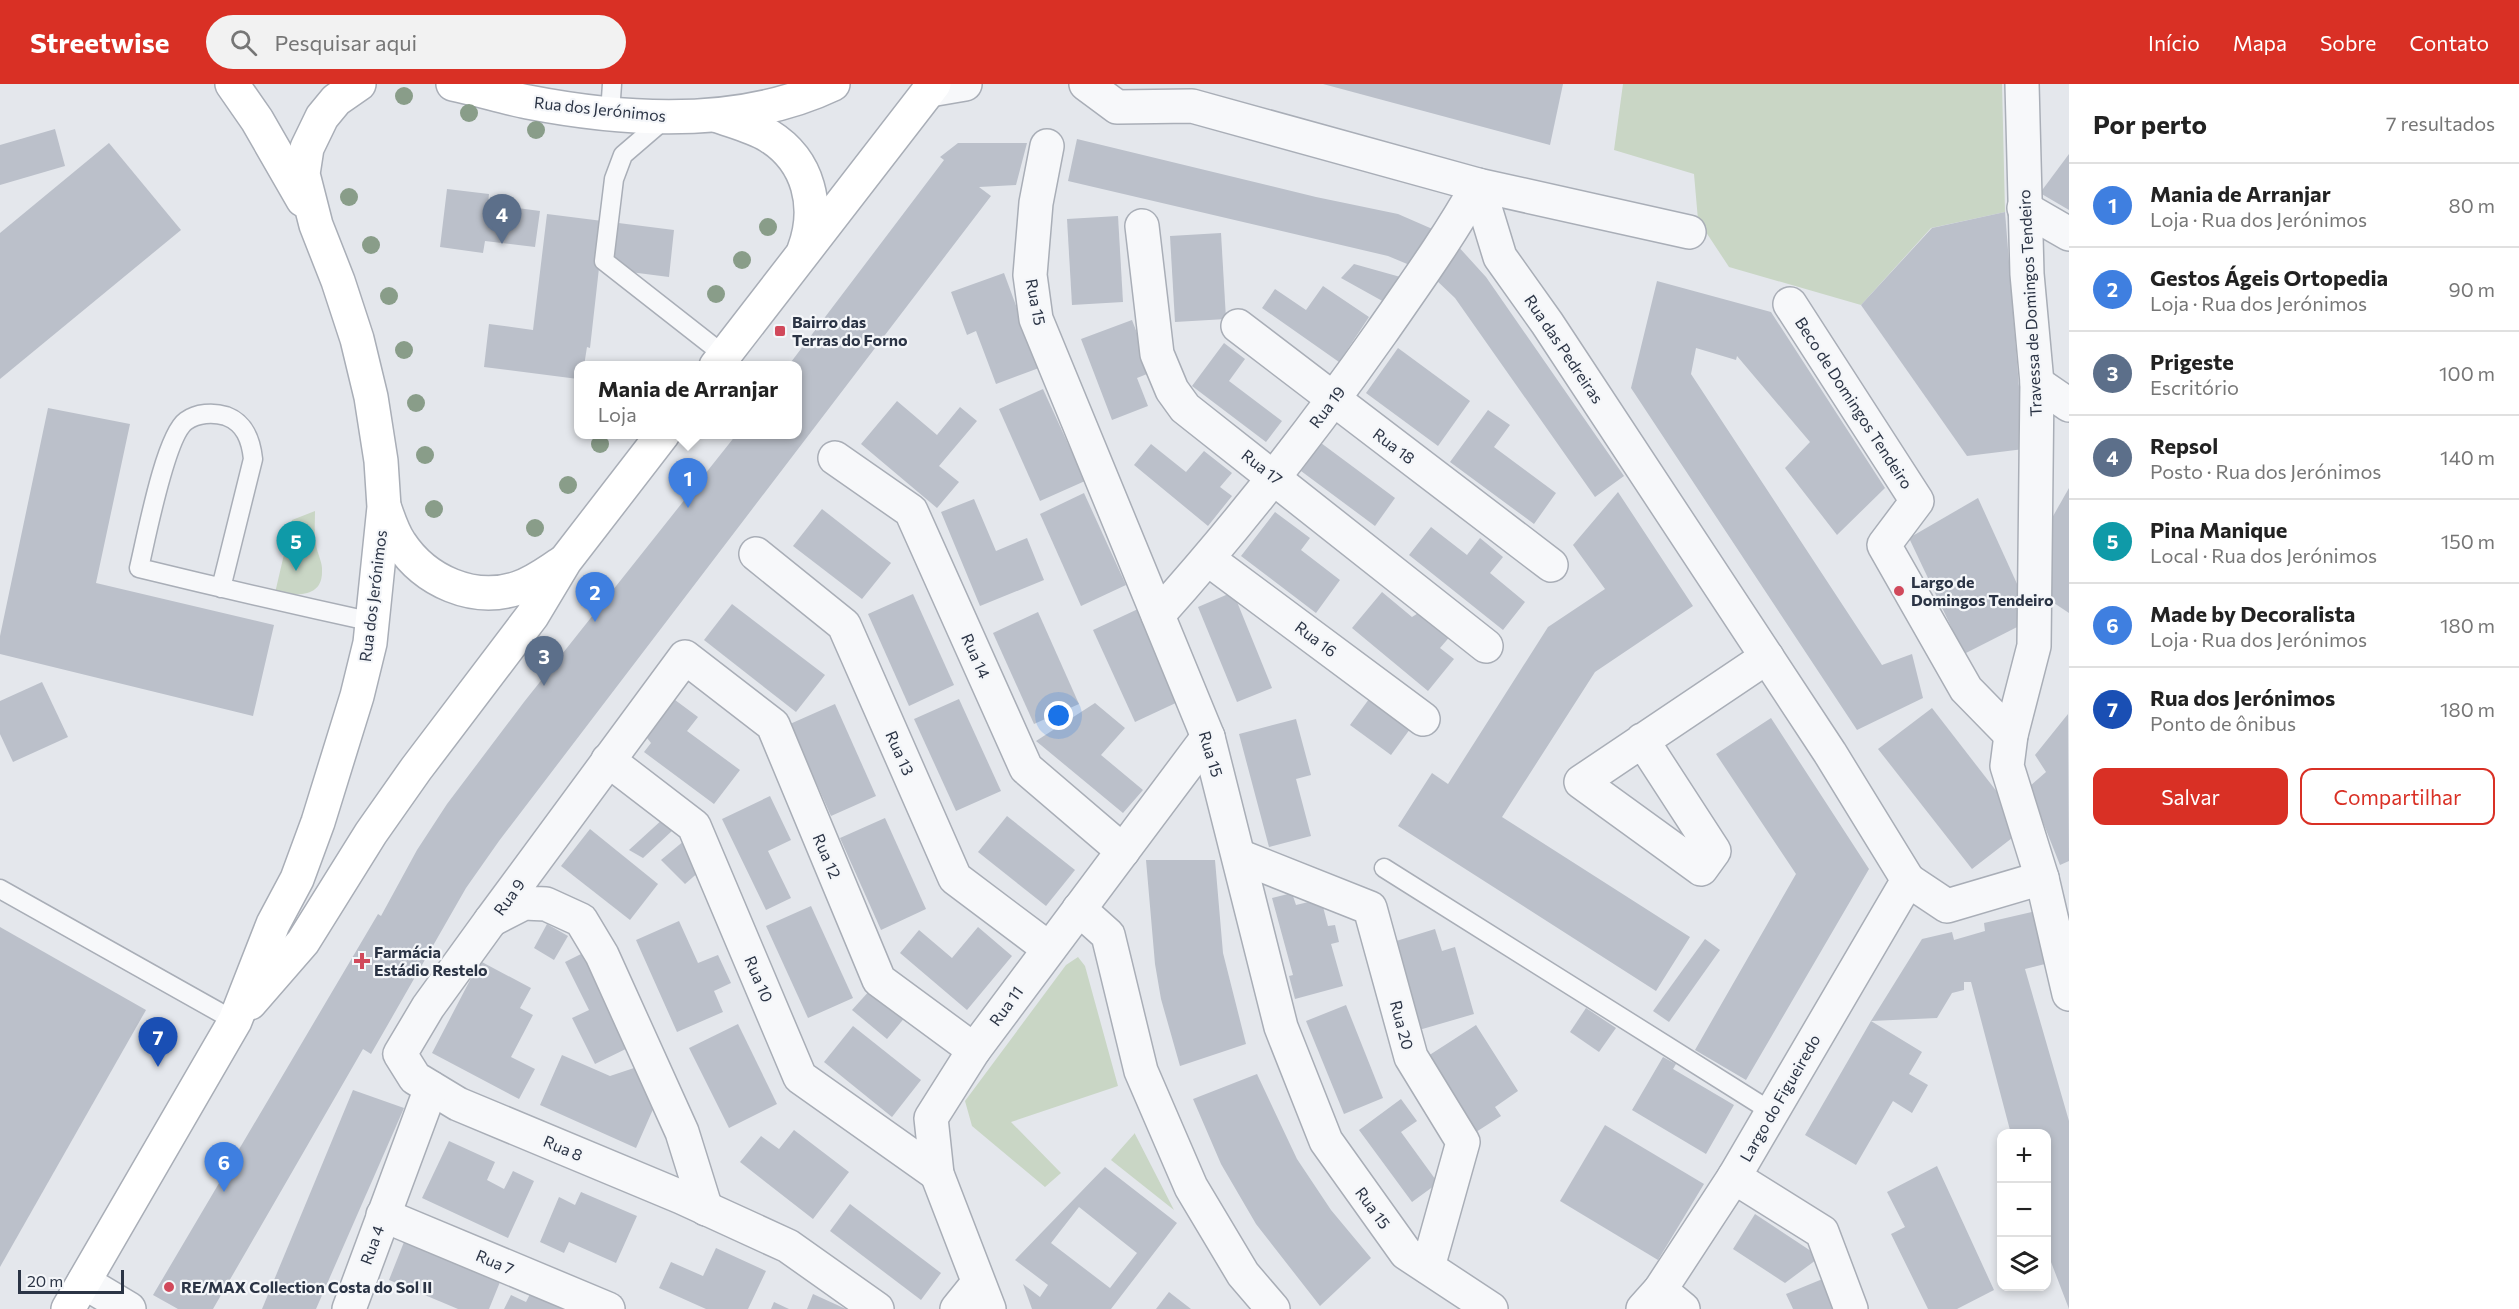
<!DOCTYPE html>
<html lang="pt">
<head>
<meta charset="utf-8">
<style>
	body { margin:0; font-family:Commissioner,sans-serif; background:#f2f2f2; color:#222 }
	.controls { position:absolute; right:18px; bottom:18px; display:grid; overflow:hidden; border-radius:12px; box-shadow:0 3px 9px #0003 }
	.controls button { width:54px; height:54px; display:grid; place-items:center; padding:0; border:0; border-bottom:2px solid #e0e0e0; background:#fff; color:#222; font:30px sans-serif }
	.scale { position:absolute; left:18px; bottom:15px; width:106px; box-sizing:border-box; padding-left:6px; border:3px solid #2b3445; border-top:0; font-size:16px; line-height:21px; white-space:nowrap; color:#2b3445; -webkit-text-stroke:4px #f4f6f9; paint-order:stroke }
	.you { position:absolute; left:1059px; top:632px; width:21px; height:21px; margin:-15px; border:4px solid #fff; border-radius:50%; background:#1a73e8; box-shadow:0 0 0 9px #1a73e833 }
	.badge { display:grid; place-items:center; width:39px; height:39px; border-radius:50%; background:#d93025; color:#fff; font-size:20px; font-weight:700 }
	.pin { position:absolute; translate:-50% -50px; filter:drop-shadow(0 2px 3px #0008) }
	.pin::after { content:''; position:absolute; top:32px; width:21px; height:18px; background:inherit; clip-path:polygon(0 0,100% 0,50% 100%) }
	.popup { position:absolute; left:574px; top:277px; width:228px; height:78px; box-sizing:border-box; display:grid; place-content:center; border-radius:12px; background:#fff; filter:drop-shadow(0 2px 4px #0005); font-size:20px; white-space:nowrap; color:#767676 }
	.popup b { font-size:22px; color:#222 }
	.popup::after { content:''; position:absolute; left:50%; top:100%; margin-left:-12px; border:12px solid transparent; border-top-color:#fff }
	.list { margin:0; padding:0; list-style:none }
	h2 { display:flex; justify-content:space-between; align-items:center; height:78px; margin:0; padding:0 24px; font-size:26px }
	h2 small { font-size:20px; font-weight:400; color:#767676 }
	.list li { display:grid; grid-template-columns:39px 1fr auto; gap:18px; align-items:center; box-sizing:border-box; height:84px; padding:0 24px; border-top:2px solid #e0e0e0 }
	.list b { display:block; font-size:22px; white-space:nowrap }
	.list p { margin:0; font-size:20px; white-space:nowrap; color:#767676 }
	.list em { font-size:20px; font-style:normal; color:#767676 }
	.actions { display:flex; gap:12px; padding:18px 24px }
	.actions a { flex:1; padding:14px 0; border:2px solid #d93025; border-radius:12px; text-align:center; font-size:21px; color:#d93025 }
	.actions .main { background:#d93025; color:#fff }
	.icon { flex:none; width:33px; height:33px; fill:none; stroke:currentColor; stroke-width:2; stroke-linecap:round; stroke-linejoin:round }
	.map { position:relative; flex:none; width:2069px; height:1225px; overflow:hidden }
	header { display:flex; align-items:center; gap:36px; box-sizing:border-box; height:84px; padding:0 30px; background:#d93025; color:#fff }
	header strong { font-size:28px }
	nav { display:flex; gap:33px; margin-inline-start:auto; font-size:21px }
	.search { width:420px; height:54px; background:#f2f2f2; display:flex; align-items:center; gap:15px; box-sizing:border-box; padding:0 21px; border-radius:33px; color:#767676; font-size:22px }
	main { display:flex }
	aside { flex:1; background:#fff }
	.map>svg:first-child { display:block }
</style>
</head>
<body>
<header>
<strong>Streetwise</strong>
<div class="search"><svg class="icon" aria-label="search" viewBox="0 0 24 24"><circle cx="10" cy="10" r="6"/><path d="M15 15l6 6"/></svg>Pesquisar aqui</div>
<nav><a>Início</a><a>Mapa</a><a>Sobre</a><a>Contato</a></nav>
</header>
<main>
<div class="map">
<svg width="2069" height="1225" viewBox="0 0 2069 1225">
	<rect width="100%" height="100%" fill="#e4e7ec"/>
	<g fill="#c9d6c5">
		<polygon points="1623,0 2002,0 2005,128 1931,144 1861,221 1729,183 1698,136 1694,90 1614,66"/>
		<path d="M315,427C315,438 314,450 316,460C317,470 323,478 322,488C322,515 294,511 275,509L292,436Z"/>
		<polygon points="1078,873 1085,882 1118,1002 1011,1038 1061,1089 1045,1103 972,1042 965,1017 1066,881"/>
		<polygon points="1135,1049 1135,1050 1174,1126 1111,1076"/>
	</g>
	<g fill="#bbc0ca" fill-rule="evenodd">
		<polygon points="1323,0 1563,0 1550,61"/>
		<polygon points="55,45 65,82 0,101 0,61"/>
		<polygon points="1077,55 1316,113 1398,130 1437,147 1412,182 1388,172 1068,97"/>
		<polygon points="109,59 181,146 0,295 0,149"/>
		<polygon points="958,59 1027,59 1016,101 979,103 991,112 499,757 466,804 371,970 363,965 213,1225 178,1225 153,1211 378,830 381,832 417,766 447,720 524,618 736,351 798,351 798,282 788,282 944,76 940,73"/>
		<polygon points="2069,70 2069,126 2040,109"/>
		<polygon points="447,105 489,110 488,120 540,127 535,163 485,157 483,169 440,163"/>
		<polygon points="2005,128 2024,365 1967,372 1861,221 1932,144"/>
		<polygon points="547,130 674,146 669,193 599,184 590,264 587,263 584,282 578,282 578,295 484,283 489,240 533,246"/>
		<polygon points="1118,132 1123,218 1072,221 1067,135"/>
		<polygon points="1221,149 1226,235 1175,238 1170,152"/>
		<polygon points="1456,160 1486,193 1624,392 1595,413 1455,214 1434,194"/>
		<polygon points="1354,180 1404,194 1386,219 1341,194"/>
		<polygon points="1004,189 1039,284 996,300 976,247 967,251 951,208"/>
		<polygon points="1657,197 1771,228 1885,404 1837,451 1785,384 1810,358 1737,272 1736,276 1696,264 1691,290 1882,581 1912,570 1923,614 1857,646 1631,304"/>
		<polygon points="1323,202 1369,233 1339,278 1262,224 1275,205 1306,226"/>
		<polygon points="1132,236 1152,288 1137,294 1148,322 1112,336 1081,255"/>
		<polygon points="1224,259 1245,275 1229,297 1282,337 1266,358 1192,302"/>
		<polygon points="1398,264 1470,317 1438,362 1366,309"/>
		<polygon points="1043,305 1085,397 1040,417 999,325"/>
		<polygon points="897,317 937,351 960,323 977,337 939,382 959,398 937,424 861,360"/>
		<polygon points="48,324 130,340 96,499 274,541 253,632 0,570 0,552"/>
		<polygon points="1488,326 1510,341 1494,363 1556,409 1534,440 1450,378"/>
		<polygon points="1321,359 1395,414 1375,442 1301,387"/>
		<polygon points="1151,360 1186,388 1204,367 1232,389 1220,403 1232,412 1208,442 1134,381"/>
		<polygon points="2069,404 2069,529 2048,515 2048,441"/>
		<polygon points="1618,408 1693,522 1595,588 1502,733 1690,853 1656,907 1398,742 1432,689 1448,700 1548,543 1605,505 1573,461"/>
		<polygon points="1084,409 1126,501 1081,522 1040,430"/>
		<polygon points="1978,414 2023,513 2025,539 1964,570 1909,454"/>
		<polygon points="974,415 996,467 1027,454 1044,496 980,522 941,428"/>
		<polygon points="822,425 891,479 862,515 793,462"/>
		<polygon points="1275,428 1310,454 1301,466 1340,496 1316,529 1241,472"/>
		<polygon points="1431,443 1467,471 1480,454 1503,473 1490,489 1525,518 1503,546 1409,471"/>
		<polygon points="1233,508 1272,604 1237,618 1198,523"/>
		<polygon points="1382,508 1412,533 1423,526 1452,550 1440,564 1454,575 1428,607 1352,544"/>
		<polygon points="913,510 954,601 909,622 868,530"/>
		<polygon points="732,520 825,591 796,628 704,556"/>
		<polygon points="1138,525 1180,617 1135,638 1093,546"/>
		<polygon points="1038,528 1079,620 1034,640 993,549"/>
		<polygon points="42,598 68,653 13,678 0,650 0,617"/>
		<polygon points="671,613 698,633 687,647 740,686 714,720 644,668 651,659 644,650"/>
		<polygon points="959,615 1001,707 956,727 914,635"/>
		<polygon points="1369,615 1410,645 1391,671 1350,641"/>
		<polygon points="1095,619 1125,644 1101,671 1143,706 1123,729 1036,657"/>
		<polygon points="835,620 876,712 831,732 790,640"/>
		<polygon points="1932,624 2025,744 1972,785 1878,665"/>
		<polygon points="2068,630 2069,777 2060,781 2029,703 2046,688 2035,671"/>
		<polygon points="1771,634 1869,785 1746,996 1695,966 1796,790 1716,670"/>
		<polygon points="1296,635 1311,691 1296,695 1311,752 1269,763 1239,650"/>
		<polygon points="770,712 791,756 768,767 791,814 766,826 722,735"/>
		<polygon points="1007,732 1075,786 1046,822 978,768"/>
		<polygon points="664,734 674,745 643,774 629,766"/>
		<polygon points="885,734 926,825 881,846 840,754"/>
		<polygon points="590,745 658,800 630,836 561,782"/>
		<polygon points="685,756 700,787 685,800 661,776"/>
		<polygon points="1146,776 1215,776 1223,869 1246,960 1180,982 1161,915 1155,880"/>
		<polygon points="1292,809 1296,821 1321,815 1328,842 1335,841 1339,858 1331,860 1343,902 1295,915 1289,892 1293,891 1272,814"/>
		<polygon points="811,822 853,914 808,934 766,842"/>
		<polygon points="2040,826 2053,878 2025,885 2069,1037 2069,1225 2046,1165 2046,1050 2011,1050 1971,898 1964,898 1964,906 1952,909 1937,934 1871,937 1922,968 1909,990 1928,1001 1912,1029 1893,1017 1856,1081 1805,1051 1871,937 1922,855 1952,848 1954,856 1985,847 1984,839"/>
		<polygon points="679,837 698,879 718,871 731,899 714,907 723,928 677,948 636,856"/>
		<polygon points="547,840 568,852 554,876 534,864"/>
		<polygon points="0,843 146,926 0,1183"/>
		<polygon points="978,843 1012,872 967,926 900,869 919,846 952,874"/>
		<polygon points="1435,845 1442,867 1455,863 1474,930 1419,946 1393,858"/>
		<polygon points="1705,855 1720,866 1669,938 1653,927"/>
		<polygon points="589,866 636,960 595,980 572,934 589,926 565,878"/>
		<polygon points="480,877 531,904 520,924 533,931 511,973 535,985 519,1015 432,969"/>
		<polygon points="871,905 906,932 887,955 852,926"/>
		<polygon points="1346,921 1383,1014 1344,1030 1306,937"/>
		<polygon points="1586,924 1616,944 1599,968 1570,948"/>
		<polygon points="738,940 777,1020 729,1044 689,964"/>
		<polygon points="1476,941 1518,1007 1495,1023 1501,1032 1476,1048 1428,972"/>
		<polygon points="853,942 921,996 892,1033 824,978"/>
		<polygon points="562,971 610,992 640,982 654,1023 636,1064 540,1021"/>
		<polygon points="1663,973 1676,980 1673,985 1734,1021 1706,1070 1632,1026"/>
		<polygon points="1257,990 1297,1075 1331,1126 1371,1174 1320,1222 1256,1140 1221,1080 1193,1015"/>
		<polygon points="353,1006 404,1024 316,1225 262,1225"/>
		<polygon points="1401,1015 1417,1037 1401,1048 1438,1099 1412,1118 1359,1046"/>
		<polygon points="1605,1041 1704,1100 1658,1176 1560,1117"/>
		<polygon points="794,1046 849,1088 813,1135 740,1078 761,1052 779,1065"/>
		<polygon points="449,1057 495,1078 487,1096 504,1105 513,1087 534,1097 508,1154 422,1114"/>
		<polygon points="1937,1082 1994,1206 1957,1225 1928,1225 1891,1150 1905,1143 1887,1108"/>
		<path d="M1105,1083L1177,1139L1111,1225H1032L1023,1200L1040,1213L1048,1201L1015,1176ZM1079,1123L1137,1169L1110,1204L1051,1159Z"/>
		<polygon points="581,1108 637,1132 616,1179 569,1158 564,1169 540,1158 559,1113 575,1121"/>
		<polygon points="850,1120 941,1189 921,1216 830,1147"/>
		<polygon points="1755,1130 1820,1173 1785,1199 1733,1165"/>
		<polygon points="404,1158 500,1198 489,1225 458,1225 389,1196"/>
		<polygon points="716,1164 766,1187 748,1225 706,1225 659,1204 671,1178 703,1192"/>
		<polygon points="1825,1194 1838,1225 1793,1225 1786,1210"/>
		<polygon points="531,1208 568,1225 504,1225 511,1211 526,1218"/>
		<polygon points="1169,1208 1191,1225 1156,1225"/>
		<polygon points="813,1210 846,1225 807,1225"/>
		<polygon points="774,1218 789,1225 771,1225"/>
	</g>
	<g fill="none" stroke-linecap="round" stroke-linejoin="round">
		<g stroke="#a9aeb7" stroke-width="21">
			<g id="lane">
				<polyline points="610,29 612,0"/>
				<polyline points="666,34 623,71 614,95 604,177 724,271"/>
				<path d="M221,504L253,375C251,356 245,339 226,332C213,328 197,329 186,337C165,352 146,455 139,484C217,503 295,521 373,538"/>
				<polyline points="1384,784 1772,1028"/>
				<polyline points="0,805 235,937"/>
			</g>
		</g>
		<g stroke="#a9aeb7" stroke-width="36">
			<g id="street">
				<polyline points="1086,0 1117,23 1192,22 1478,101 1500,173 1547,239 1830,669 1908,796 1734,1093 1660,1206 1643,1225"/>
				<polyline points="2022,0 2027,190 2037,299 2034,562 2011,651 2007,682 2042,794 2069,910"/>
				<polyline points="930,6 965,0"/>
				<polyline points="1047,62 1036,119 1030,191 1036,235 1208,653 1281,943 1326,1057 1406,1169 1491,1225"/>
				<polyline points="2024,124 2069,150"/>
				<polyline points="1142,142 1157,270 1172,306 1185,324 1486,562"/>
				<polyline points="1790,220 1917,417 1884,461 1966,605 2011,651"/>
				<polyline points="1238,242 1551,481"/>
				<polyline points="2037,299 2069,321"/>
				<polyline points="835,374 911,427 1026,684 1123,767"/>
				<polyline points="756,470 844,541 955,794 1048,864"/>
				<polyline points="1208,475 1423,635"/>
				<path d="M1158,531C1238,442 1312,347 1381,249C1415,200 1449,153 1478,101L1689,148"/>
				<polyline points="1642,656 1714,767 1701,785 1581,698 1767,573"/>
				<polyline points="608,676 694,742 800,993 937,1090"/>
				<polyline points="1239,772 1370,824 1411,973 1463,1058 1428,1183"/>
				<polyline points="1908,796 1947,822 2042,794"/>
				<polyline points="1079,825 1108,851 1141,987 1191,1103 1243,1190 1273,1225"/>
				<polyline points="491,836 428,923 400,970 415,994 458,1020 681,1113 788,1162 877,1225"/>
				<polyline points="1734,1093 1822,1148 1851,1225"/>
				<polyline points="706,1125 682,1048 602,871 581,836 546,820 524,819 491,836 685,573 773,641 879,896 974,966"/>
				<polyline points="383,1131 608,1225"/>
				<polyline points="84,1198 129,1225"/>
				<polyline points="1660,1206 1683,1225"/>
				<polyline points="349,1225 431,1004"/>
				<polyline points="957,1225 978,1199"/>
				<polyline points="989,1225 937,1090 931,1034 974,966 1208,653"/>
			</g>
		</g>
		<g stroke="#a9aeb7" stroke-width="36">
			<g id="secondary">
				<polyline points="232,0 257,36 303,116"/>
				<path d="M453,0C478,5 503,13 528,18C626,37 741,44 833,0"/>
				<path d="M718,32C735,38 754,43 769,52C809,77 820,123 804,166"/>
				<polyline points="716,282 934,0"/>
				<path d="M385,425C389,436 393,449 400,459C425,497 473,519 518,504C534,499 548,488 562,479"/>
				<polyline points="250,919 303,858 371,749 416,685 532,532 565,477 663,350"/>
				<polyline points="68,1225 235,937 273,840 297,795 318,738 357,612 370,559 384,423 381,377 371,313 357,255 338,197 316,141 303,90 307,64 322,33 336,16 359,0"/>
			</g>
		</g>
		<use href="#lane" stroke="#f7f8fa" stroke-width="18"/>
		<use href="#street" stroke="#f7f8fa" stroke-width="33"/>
		<use href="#secondary" stroke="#fff" stroke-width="33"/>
	</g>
	<g fill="#899d89">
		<circle cx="404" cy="12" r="9"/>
		<circle cx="469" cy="29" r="9"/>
		<circle cx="536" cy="46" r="9"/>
		<circle cx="349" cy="113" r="9"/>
		<circle cx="768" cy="143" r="9"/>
		<circle cx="371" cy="161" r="9"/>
		<circle cx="742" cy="176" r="9"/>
		<circle cx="716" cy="210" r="9"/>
		<circle cx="389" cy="212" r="9"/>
		<circle cx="404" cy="266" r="9"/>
		<circle cx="416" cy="319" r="9"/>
		<circle cx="600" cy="360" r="9"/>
		<circle cx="425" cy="371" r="9"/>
		<circle cx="568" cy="401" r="9"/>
		<circle cx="434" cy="425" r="9"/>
		<circle cx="535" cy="444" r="9"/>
	</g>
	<g fill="#d1495b" stroke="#f4f6f9" stroke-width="2">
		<rect x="774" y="241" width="12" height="12" rx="3"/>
		<circle cx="1899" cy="507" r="6"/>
		<path d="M359 868h6v6h6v6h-6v6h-6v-6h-6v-6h6z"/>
		<circle cx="169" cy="1203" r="6"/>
	</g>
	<g text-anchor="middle" stroke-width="4.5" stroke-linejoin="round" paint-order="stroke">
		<g font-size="16" fill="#2b3445" stroke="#f4f6f9">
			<text transform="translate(600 25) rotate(6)" y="6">Rua dos Jerónimos</text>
			<text transform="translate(1036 218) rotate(79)" y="6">Rua 15</text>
			<text transform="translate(2030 219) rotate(-93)" y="6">Travessa de Domingos Tendeiro</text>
			<text transform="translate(1564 265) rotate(56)" y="6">Rua das Pedreiras</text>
			<text transform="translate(1854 319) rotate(57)" y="6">Beco de Domingos Tendeiro</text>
			<text transform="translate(1327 323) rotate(-53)" y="6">Rua 19</text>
			<text transform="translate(1394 362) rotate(37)" y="6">Rua 18</text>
			<text transform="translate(1262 383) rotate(38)" y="6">Rua 17</text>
			<text transform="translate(373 512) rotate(-83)" y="6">Rua dos Jerónimos</text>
			<text transform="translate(1316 555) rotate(37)" y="6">Rua 16</text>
			<text transform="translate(976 572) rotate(66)" y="6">Rua 14</text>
			<text transform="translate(900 669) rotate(66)" y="6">Rua 13</text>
			<text transform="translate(1211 670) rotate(73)" y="6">Rua 15</text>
			<text transform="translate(827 772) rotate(67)" y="6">Rua 12</text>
			<text transform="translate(509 813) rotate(-54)" y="6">Rua 9</text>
			<text transform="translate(759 895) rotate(67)" y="6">Rua 10</text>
			<text transform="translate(1006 922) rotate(-54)" y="6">Rua 11</text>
			<text transform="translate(1402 941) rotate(75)" y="6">Rua 20</text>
			<text transform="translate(1780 1014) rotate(-60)" y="6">Largo do Figueiredo</text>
			<text transform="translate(563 1064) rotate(23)" y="6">Rua 8</text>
			<text transform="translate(1373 1124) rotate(54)" y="6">Rua 15</text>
			<text transform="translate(372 1161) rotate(-70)" y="6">Rua 4</text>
			<text transform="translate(495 1178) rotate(23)" y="6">Rua 7</text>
		</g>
		<g font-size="16" font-weight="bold" fill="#2b3445" stroke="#f4f6f9" text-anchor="start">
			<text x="792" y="244">Bairro das<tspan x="792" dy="18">Terras do Forno</tspan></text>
			<text x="1911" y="504">Largo de<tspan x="1911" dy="18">Domingos Tendeiro</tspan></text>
			<text x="374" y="874">Farmácia<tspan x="374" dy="18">Estádio Restelo</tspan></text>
			<text x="181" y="1209">RE/MAX Collection Costa do Sol II</text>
		</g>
	</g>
</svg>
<div class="controls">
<button>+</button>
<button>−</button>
<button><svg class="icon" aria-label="layers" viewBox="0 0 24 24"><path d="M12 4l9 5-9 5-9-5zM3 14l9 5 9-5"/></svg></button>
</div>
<div class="scale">20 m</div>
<div class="you"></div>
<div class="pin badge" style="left:688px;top:424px;background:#3f7fe0">1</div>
<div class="popup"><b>Mania de Arranjar</b>Loja</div>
<div class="pin badge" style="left:595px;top:538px;background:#3f7fe0">2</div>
<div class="pin badge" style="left:544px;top:602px;background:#5c6f8a">3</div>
<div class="pin badge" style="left:502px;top:160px;background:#5c6f8a">4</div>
<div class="pin badge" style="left:296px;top:487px;background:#0f9aa8">5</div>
<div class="pin badge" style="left:224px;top:1108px;background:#3f7fe0">6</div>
<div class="pin badge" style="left:158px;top:983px;background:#1a4fb4">7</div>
</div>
<aside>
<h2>Por perto<small>7 resultados</small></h2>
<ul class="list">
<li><span class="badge" style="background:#3f7fe0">1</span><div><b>Mania de Arranjar</b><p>Loja · Rua dos Jerónimos</p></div><em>80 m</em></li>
<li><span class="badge" style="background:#3f7fe0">2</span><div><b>Gestos Ágeis Ortopedia</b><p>Loja · Rua dos Jerónimos</p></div><em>90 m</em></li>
<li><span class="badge" style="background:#5c6f8a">3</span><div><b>Prigeste</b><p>Escritório</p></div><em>100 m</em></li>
<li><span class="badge" style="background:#5c6f8a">4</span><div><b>Repsol</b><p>Posto · Rua dos Jerónimos</p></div><em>140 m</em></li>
<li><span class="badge" style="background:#0f9aa8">5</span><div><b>Pina Manique</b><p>Local · Rua dos Jerónimos</p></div><em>150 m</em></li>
<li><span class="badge" style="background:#3f7fe0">6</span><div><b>Made by Decoralista</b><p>Loja · Rua dos Jerónimos</p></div><em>180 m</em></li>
<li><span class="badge" style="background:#1a4fb4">7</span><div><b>Rua dos Jerónimos</b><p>Ponto de ônibus</p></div><em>180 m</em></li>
</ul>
<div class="actions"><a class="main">Salvar</a><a>Compartilhar</a></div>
</aside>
</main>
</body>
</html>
